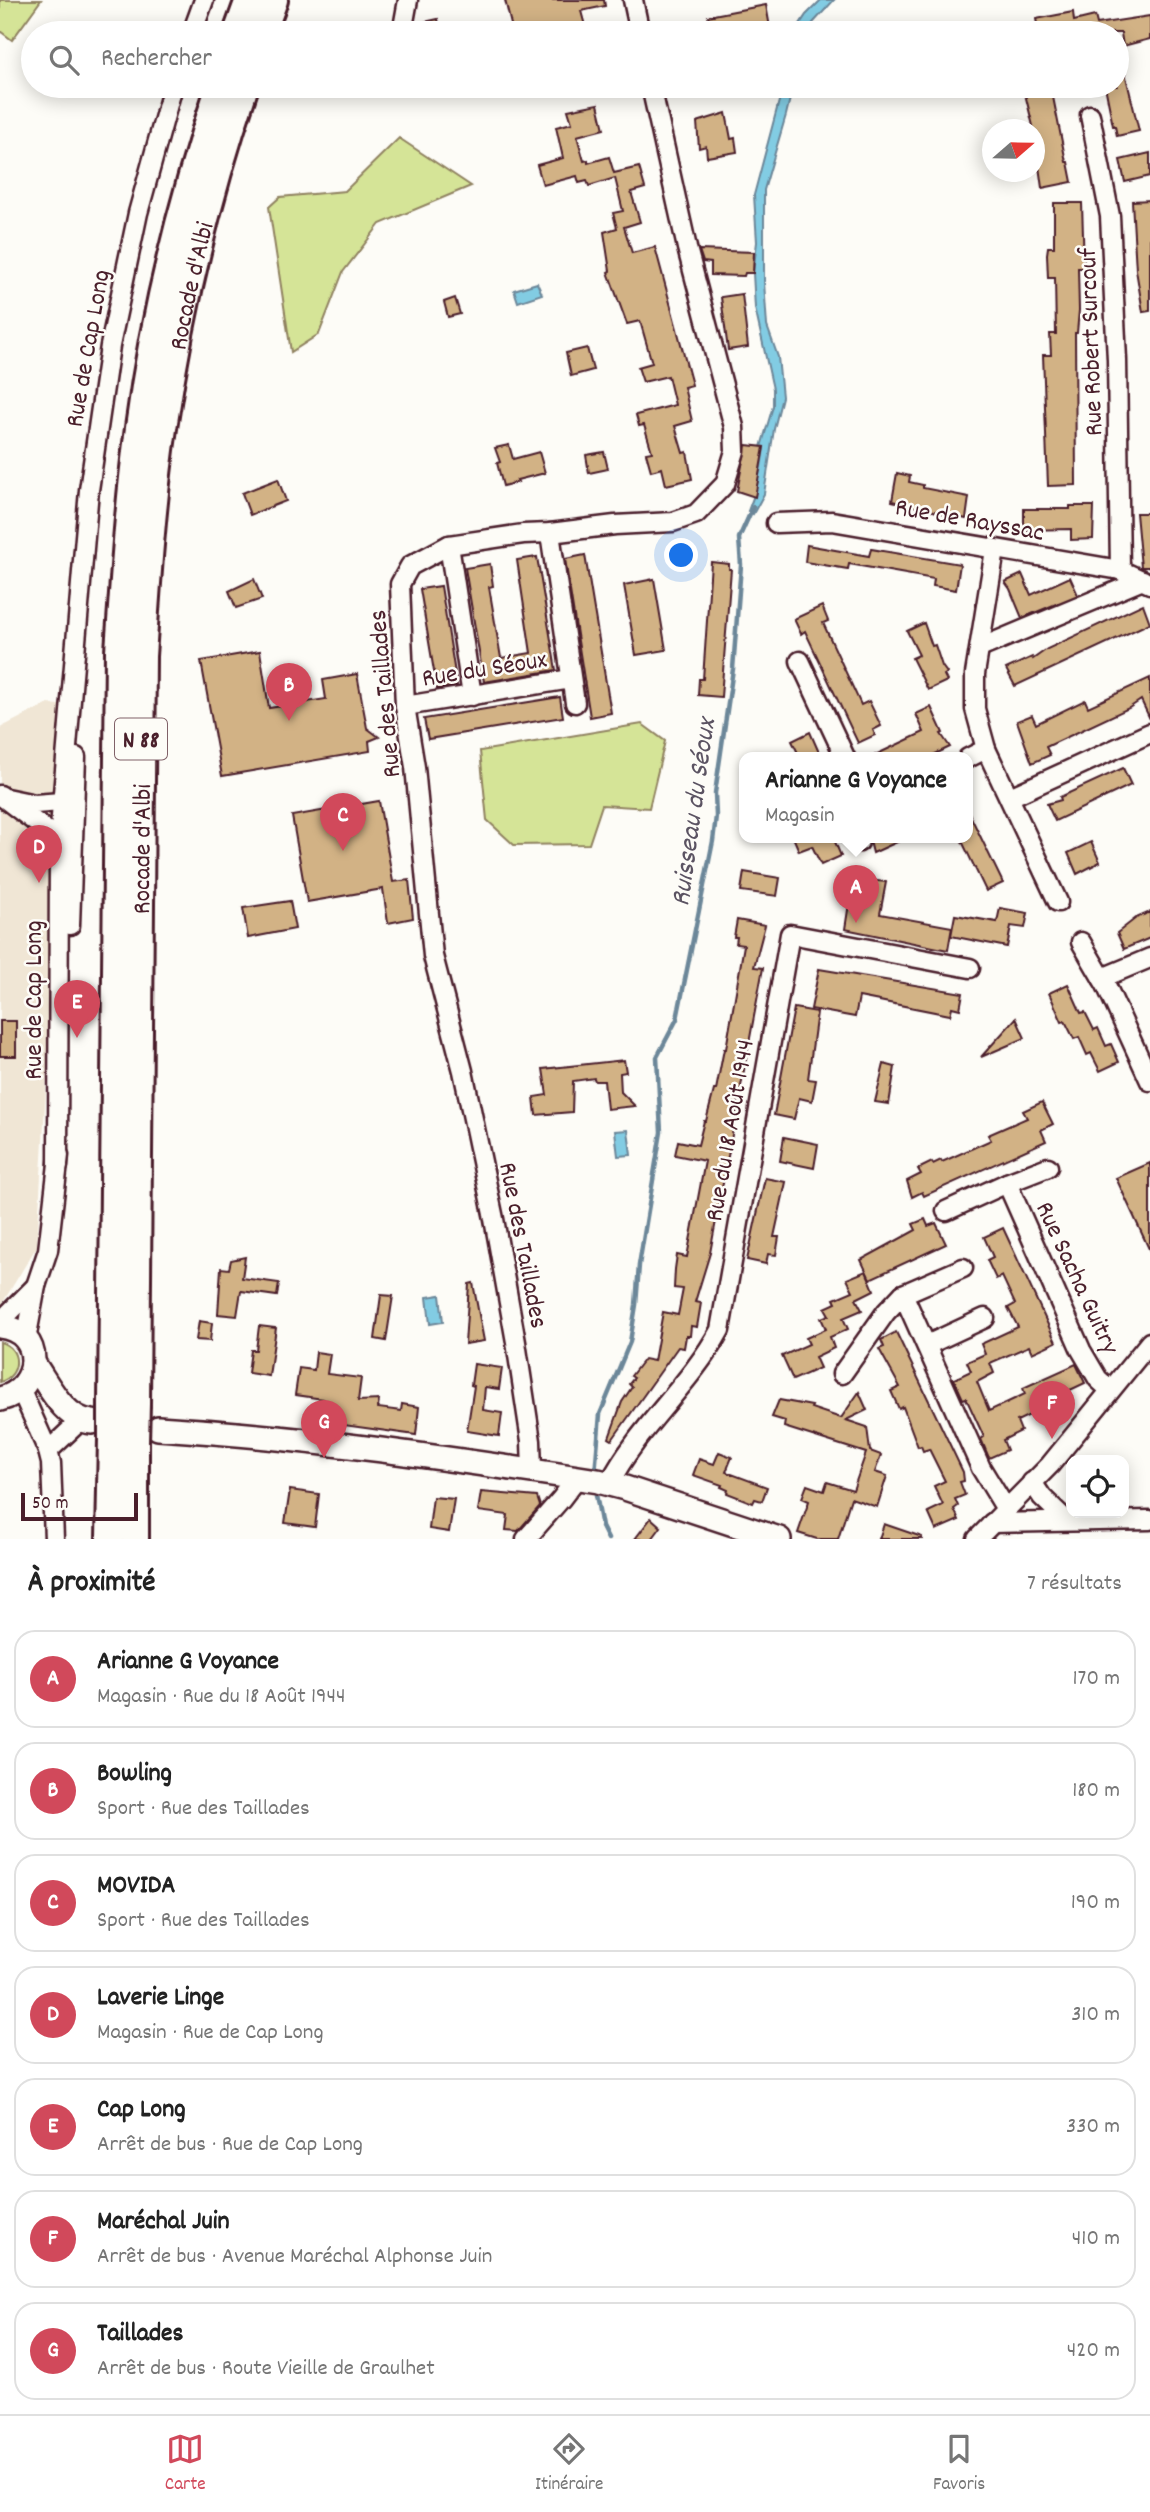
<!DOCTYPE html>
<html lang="fr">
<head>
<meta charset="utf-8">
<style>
	body { margin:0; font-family:Dekko,sans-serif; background:#f2f2f2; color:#222 }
	.controls { position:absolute; right:21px; bottom:21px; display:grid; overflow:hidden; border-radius:14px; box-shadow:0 4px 18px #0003 }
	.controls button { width:63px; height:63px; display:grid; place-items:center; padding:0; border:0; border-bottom:2px solid #e0e0e0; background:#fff; color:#222; font:35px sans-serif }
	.compass { position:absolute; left:982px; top:119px; width:63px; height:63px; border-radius:50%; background:#fff; box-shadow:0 4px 18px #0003; rotate:70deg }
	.scale { position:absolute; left:21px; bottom:18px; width:117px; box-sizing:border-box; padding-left:7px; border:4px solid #4a1f2b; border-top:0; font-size:19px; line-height:24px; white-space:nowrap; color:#4a1f2b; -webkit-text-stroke:5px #fdfcf7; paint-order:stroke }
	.you { position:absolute; left:682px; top:556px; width:24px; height:24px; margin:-18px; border:5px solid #fff; border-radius:50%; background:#1a73e8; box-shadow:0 0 0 10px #1a73e833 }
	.badge { display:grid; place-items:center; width:46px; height:46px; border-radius:50%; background:#d1495b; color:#fff; font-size:23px; font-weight:700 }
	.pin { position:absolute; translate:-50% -58px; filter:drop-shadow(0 2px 4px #0008) }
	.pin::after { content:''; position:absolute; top:37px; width:24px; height:21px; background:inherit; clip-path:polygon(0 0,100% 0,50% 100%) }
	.popup { position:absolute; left:739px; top:752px; width:234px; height:91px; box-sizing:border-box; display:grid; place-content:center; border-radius:14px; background:#fff; filter:drop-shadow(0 2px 5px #0005); font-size:23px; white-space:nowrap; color:#767676 }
	.popup b { font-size:26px; color:#222 }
	.popup::after { content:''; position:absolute; left:50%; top:100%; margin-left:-14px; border:14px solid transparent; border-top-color:#fff }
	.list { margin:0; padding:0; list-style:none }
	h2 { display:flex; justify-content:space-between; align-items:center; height:91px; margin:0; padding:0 28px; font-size:30px }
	h2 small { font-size:23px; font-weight:400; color:#767676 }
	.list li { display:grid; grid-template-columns:46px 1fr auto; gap:21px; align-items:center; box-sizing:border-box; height:98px; margin:0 14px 14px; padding:0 14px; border:2px solid #e0e0e0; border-radius:21px }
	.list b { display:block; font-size:26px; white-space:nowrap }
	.list p { margin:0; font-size:23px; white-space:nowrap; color:#767676 }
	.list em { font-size:23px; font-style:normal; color:#767676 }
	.icon { flex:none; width:38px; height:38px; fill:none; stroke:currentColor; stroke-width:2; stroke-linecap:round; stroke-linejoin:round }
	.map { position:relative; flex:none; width:1150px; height:1539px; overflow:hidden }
	.search { position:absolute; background:#fff; box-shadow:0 4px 18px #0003; left:21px; right:21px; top:21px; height:77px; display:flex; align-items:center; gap:18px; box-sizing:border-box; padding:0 24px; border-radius:38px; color:#767676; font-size:26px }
	.sheet { height:875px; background:#fff }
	nav { display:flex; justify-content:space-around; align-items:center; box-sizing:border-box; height:98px; border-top:2px solid #e0e0e0; background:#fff; font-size:19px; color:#767676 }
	nav a { display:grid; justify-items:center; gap:4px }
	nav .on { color:#d1495b }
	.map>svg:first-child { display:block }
</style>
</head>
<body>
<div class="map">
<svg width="1150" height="1539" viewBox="0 0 1150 1539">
	<rect width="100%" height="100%" fill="#fdfcf7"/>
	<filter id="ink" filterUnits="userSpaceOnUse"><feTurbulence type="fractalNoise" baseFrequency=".0143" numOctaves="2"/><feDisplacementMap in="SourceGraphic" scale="14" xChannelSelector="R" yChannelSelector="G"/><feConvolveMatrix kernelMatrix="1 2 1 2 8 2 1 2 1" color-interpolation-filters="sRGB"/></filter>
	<g filter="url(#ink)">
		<polygon fill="#f0e6d5" points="47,704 60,705 47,1069 37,1246 0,1307 0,728"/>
		<g fill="#d5e497" stroke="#908261" stroke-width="2">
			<polygon points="0,0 41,0 12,40 0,31"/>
			<polygon points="399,138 471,186 380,224 343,272 319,334 291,352 269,207 280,197 345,191"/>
			<polygon points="642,724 665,741 649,808 602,805 589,844 514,845 487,820 480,751"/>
			<path d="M0,1342C22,1348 21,1376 0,1382Z"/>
		</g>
		<g fill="#82cce3" stroke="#6c8799" stroke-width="2">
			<polygon points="821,0 834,0 813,23 809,33 794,33 806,15"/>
			<path d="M783,86H793L786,115L764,190V282L767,326L778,357L782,397L774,429L764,494L753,514L748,511C757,490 761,471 764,448L761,447L773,406V389L755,308L753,273L757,242L754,195Z"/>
			<polygon points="537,283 542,294 518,302 514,290"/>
			<polygon points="628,1130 631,1155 618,1156 615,1131"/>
			<polygon points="440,1295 443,1322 430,1324 427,1297"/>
		</g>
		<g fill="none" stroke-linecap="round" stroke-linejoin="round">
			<g stroke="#6c8799" stroke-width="4.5">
				<polyline points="595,1474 600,1414 630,1342 636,1305 639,1265 661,1132 657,1057 677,1019 713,841 716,816 715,793 733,669 741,565 739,538 753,507"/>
				<polyline points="595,1489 602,1527 608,1539"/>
			</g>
		</g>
		<g fill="#d2b285" stroke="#4a1f2b" stroke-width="2">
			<polygon points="505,0 604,0 605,6 581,11 587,33 513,33"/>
			<polygon points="766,5 771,33 711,33 708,16"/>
			<polygon points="1073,12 1074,21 1095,16 1097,24 1150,16 1150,39 1123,46 1121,33 1039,33 1036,19"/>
			<polygon points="438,19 441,33 414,33 415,24"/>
			<polygon points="1122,60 1139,131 1117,136 1115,126 1113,126 1105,86 1117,86 1117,61"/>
			<polygon points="1023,86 1051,86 1055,96 1053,97 1066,162 1068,162 1072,182 1042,188 1034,130"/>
			<polygon points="598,104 604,129 577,136 584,161 588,160 588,163 609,157 614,173 639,167 645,188 631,192 640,222 624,227 632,253 655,247 692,385 684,387 692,421 675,426 683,453 687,452 692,479 666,485 662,468 651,471 646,453 652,452 644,425 639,426 636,415 675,405 668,376 643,382 638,367 652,363 640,321 627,324 608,272 610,271 604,232 617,228 613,213 623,211 615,178 589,186 587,181 579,183 577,176 543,185 537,165 563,158 556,127 572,123 568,110"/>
			<polygon points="726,113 731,139 735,138 737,152 707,157 706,146 699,148 697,122"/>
			<polygon points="1150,153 1150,176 1125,182 1120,160"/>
			<polygon points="1150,200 1150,311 1143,312 1136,270 1132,201"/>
			<polygon points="1054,203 1082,203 1084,268 1078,268 1079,310 1077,333 1075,333 1076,485 1048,486 1043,355 1051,355 1050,334 1056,334 1055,278 1048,278 1047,254 1048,247 1054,247"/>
			<polygon points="699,250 754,252 753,273 745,273 744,276 711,275 711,263 703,262"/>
			<polygon points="742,294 748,347 728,350 721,297"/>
			<polygon points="455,298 460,314 448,317 444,302"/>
			<polygon points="587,348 593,370 571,376 566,353"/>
			<polygon points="509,445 513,459 539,452 545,473 517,480 518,482 503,486 497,463 500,462 495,448"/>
			<polygon points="746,445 764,447 755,497 737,491"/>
			<polygon points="604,452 608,469 589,473 586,455"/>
			<polygon points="897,473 910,476 909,482 923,485 923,488 969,497 966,519 892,501"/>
			<polygon points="278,479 286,501 250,515 242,493"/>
			<polygon points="1070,506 1094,506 1093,539 1071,540 1071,529 1024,530 1024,509 1070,509"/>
			<polygon points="1136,513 1150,513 1150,567 1141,567"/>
			<polygon points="807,545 869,556 871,549 960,564 956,590 933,586 934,579 849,564 848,569 805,562"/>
			<polygon points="585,555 611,713 590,717 565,559"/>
			<polygon points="537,557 556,670 484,682 465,568 490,564 493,586 489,587 501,658 531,653 517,560"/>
			<polygon points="711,562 729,564 729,569 731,569 721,697 698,695 699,679 703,679"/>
			<polygon points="1022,574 1031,595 1070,577 1078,595 1022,618 1010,589 1005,582"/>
			<polygon points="254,579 262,599 236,608 229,591"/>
			<polygon points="654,579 666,650 636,655 624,585"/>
			<polygon points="441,586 457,686 437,689 420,589"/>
			<polygon points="1143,604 1150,623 1015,686 1006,669 1032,657 1033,659 1047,649"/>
			<polygon points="822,606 828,621 823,623 861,705 869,701 881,726 873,730 875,735 858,743 805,631 801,634 794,619"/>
			<polygon points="924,623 932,646 935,645 942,666 947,673 944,675 947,681 928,690 912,658 919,655 907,631"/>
			<polygon points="260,651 269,708 326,699 323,680 357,674 367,728 379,737 369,741 370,751 222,776 201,661"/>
			<polygon points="1150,678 1150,719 1141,700 1129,708 1046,747 1050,755 1032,763 1017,721 1032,715 1036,724 1085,700 1088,707"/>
			<polygon points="560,697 563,717 428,739 424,719"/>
			<polygon points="931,707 943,733 941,734 950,747 929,757 871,757 924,732 916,714"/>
			<polygon points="810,732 821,757 800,757 792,741"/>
			<polygon points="1123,768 1131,785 1055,821 1047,804 1061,800 1060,797"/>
			<polygon points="379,801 393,882 409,880 413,918 388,923 383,889 307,902 292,816"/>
			<polygon points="968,811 1003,883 986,891 960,837 968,837"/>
			<polygon points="793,837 833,837 841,856 821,865 812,846 799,851"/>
			<polygon points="869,837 908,837 873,853"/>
			<polygon points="1091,842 1100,862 1077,874 1068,853"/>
			<polygon points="744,872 780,878 777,896 741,891"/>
			<polygon points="853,878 886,882 880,914 952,927 948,950 845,929"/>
			<polygon points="290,901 295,929 248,938 243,908"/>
			<polygon points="1000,908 1028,913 1025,928 1011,926 1007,947 951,936 955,915 997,922"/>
			<polygon points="1150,912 1150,938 1124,949 1117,933 1136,918"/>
			<polygon points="737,920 765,925 754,967 763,968 710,1253 695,1302 701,1303 697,1327 691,1326 690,1336 686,1336 684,1348 678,1347 612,1440 609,1438 622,1402 632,1387 629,1384 634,1378 631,1376 644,1359 654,1361 663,1312 678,1315 683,1289 674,1288 675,1269 677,1255 687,1257 705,1161 675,1155 678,1141 698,1145 704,1121 706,1121 714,1090 716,1090 724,1049 726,1049 744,945 736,944 737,937 734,937"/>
			<polygon points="819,969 963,993 960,1009 952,1007 950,1015 859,997 855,1017 811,1009"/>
			<polygon points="1068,984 1081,1013 1085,1012 1094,1030 1098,1028 1106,1046 1111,1044 1119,1062 1100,1071 1091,1053 1087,1055 1079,1037 1074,1039 1065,1021 1062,1022 1049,993"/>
			<polygon points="794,1008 817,1012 808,1079 816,1080 812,1101 799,1098 794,1119 774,1115"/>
			<polygon points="1016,1018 1025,1038 981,1057"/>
			<rect x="0" y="1021" width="16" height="35"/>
			<polygon points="624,1060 626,1072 620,1073 621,1092 635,1106 607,1109 604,1081 595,1081 594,1078 573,1081 572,1112 536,1115 534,1097 547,1095 543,1069"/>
			<polygon points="884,1064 895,1067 889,1104 875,1102"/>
			<polygon points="1042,1102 1053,1124 1041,1130 1046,1141 924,1196 922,1192 912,1197 907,1181 921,1174 918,1169 932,1162 933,1164 941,1160 942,1162 991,1140 988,1135 1027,1118 1023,1111"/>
			<polygon points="784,1137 818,1144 814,1168 780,1161"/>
			<polygon points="1150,1163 1150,1251 1116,1178"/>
			<polygon points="765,1178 786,1182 774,1237 779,1237 776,1255 768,1254 766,1264 747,1260"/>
			<polygon points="925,1219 928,1226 936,1223 946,1244 870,1279 861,1260 916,1230 913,1224"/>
			<polygon points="1003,1228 1056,1342 1032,1353 1029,1346 990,1363 994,1373 977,1382 989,1411 1025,1394 1023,1388 1076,1364 1085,1383 1032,1408 1034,1413 1017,1421 1021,1431 1003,1440 1007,1450 989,1458 981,1439 984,1437 966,1398 963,1399 954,1379 971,1371 967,1362 985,1354 981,1344 1018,1327 1008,1308 1015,1304 1002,1276 996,1279 987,1260 993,1257 984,1237"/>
			<polygon points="245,1257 242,1278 279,1283 277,1296 241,1291 237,1316 218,1314 221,1268 229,1269 231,1260"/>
			<polygon points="866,1271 874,1290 856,1299 862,1310 843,1318 848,1329 830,1337 834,1348 815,1357 820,1368 793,1380 782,1356 809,1344 806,1338 826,1329 821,1318 829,1315 825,1308 836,1303 834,1299 853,1291 847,1279"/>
			<polygon points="473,1283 484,1341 465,1344 469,1284"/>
			<polygon points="381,1295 393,1296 386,1341 375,1339"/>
			<polygon points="199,1321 212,1323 210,1341 196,1340"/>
			<polygon points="259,1326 276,1328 269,1376 248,1373 251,1350 256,1350"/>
			<polygon points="896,1332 963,1472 964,1481 960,1482 965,1495 955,1499 958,1506 954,1509 959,1520 936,1530 928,1512 943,1505 934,1486 945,1481 929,1449 923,1451 921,1446 918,1447 903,1407 899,1409 891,1391 900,1387 879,1349 884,1347 881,1340"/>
			<polygon points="316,1352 330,1354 327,1374 361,1378 358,1401 379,1400 378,1408 401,1411 402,1404 419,1407 416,1435 329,1423 331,1406 323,1399 295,1395 299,1368 314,1370"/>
			<polygon points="474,1364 502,1368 499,1389 485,1387 483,1410 502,1413 499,1436 467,1431 474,1386 471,1385"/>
			<polygon points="859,1392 867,1410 846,1420 867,1427 870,1451 881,1455 875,1472 887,1476 877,1507 851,1498 838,1539 817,1539 798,1533 809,1501 802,1498 807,1485 824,1491 827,1482 853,1490 866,1453 784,1427 785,1421 772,1417 779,1400 812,1406 811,1408 841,1418"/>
			<polygon points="719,1452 732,1457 726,1472 767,1487 762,1501 755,1499 753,1503 727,1493 728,1490 721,1487 722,1485 693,1475 699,1459 714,1464"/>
			<polygon points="290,1490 319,1494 315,1527 285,1523"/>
			<polygon points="481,1492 537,1497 540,1506 518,1531 506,1530 508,1515 478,1511"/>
			<polygon points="433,1497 454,1499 449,1532 429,1529"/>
			<polygon points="651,1518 661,1527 652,1539 635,1539"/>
			<polygon points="884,1524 922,1537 922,1539 879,1539"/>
		</g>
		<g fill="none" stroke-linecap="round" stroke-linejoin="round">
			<g stroke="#4a1f2b" stroke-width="23">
				<g id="minor">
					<polyline points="633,0 640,33"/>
					<polyline points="192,33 204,0"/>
					<polyline points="402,33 408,0"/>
					<polyline points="1090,115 1110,216 1117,360 1120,570"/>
					<polyline points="776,523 832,521 1120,570 1150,584"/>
					<polyline points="550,533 575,703"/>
					<polyline points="449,545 472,696"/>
					<polyline points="995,550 975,674 975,709 986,749 1058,902"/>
					<polyline points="980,648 1143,580"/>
					<polyline points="800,661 845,757"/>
					<polyline points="405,706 571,679"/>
					<polyline points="968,758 986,749"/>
					<polyline points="0,795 59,840 68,828 61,802 35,804 6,798"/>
					<polyline points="1010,797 1150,733"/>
					<polyline points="857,837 859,842"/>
					<polyline points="70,925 76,757"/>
					<polyline points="1081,942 1106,985 1150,1081"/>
					<polyline points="1102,978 1150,958"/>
					<polyline points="58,1166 59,840 89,490 110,346 138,213 173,86"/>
					<polyline points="1007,1183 1048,1167"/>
					<polyline points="946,1211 1007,1183 1081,1350 1098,1379 1110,1390"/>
					<polyline points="903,1294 963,1268"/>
					<polyline points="0,1322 36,1286"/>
					<polyline points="26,1340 36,1286 48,1250 59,1155"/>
					<polyline points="927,1345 985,1318"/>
					<polyline points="842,1374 886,1312 903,1294 981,1468 1006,1509"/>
					<polyline points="21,1390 48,1451 51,1463 54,1539"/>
					<polyline points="48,1451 80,1421"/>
					<polyline points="532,1471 531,1441 516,1342 494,1219 463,1071 433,956 415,767 405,706 400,584 410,566 449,545 523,534 550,533 615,525 673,522 696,514 725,484 735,451 734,427 687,248 651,86"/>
					<polyline points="1032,1482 1042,1497 1067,1521"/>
					<path d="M609,1484C638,1427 690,1386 720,1330L790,934L970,968"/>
					<polyline points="992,1523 1150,1520"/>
					<polyline points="526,1539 561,1499 577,1478"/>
					<polyline points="977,1539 1050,1465 1150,1342"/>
				</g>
			</g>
			<g stroke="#4a1f2b" stroke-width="28">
				<g id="major">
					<path d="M0,1326C45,1331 43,1389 0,1399"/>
					<path d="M33,1363C48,1384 64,1420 92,1422"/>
					<path d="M158,1428C306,1437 452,1459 598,1481L625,1488L779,1539"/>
				</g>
			</g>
			<g stroke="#4a1f2b" stroke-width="32">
				<g id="highway">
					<polyline points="237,33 249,0"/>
					<polyline points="262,33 274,0"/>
					<path d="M112,1403L119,651C124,577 129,502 139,428C154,312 183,197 220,86"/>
					<path id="s1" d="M136,1404L142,656C147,580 152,503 163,428C180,312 207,197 245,86"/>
					<polyline points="135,1441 135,1539"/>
					<polyline points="110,1539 112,1439"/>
				</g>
			</g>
			<use href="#minor" stroke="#fdfcf7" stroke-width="18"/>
			<use href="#major" stroke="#fdfcf7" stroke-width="23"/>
			<use href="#highway" stroke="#fdfcf7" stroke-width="26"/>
			<g stroke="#4a1f2b" stroke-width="32" stroke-linecap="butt">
				<g id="highway-bridge">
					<polyline points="112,1439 112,1403"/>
					<polyline points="135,1441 136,1404"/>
				</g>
			</g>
			<use href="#highway-bridge" stroke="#fdfcf7" stroke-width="26"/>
		</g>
	</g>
	<g text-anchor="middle" stroke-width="5" stroke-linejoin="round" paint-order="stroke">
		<rect fill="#fdfcf7" stroke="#806168" stroke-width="2" x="115" y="718.5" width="52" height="41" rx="5"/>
		<g font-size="24" font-weight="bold" fill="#4a1f2b">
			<text x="141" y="747">N 88</text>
		</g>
		<g font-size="26" fill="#4a1f2b" stroke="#fdfcf7">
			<text dy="9" stroke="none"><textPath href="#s1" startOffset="1122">Rocade d'Albi</textPath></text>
			<text transform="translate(1089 342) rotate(-92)" y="9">Rue Robert Surcouf</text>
			<text transform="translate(86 348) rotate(-80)" y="9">Rue de Cap Long</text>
			<text transform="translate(970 518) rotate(10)" y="9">Rue de Rayssac</text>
			<text transform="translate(484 667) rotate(-9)" y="9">Rue du Séoux</text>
			<text transform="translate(383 694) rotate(-95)" y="9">Rue des Taillades</text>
			<text dy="9" stroke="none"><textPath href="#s1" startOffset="555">Rocade d'Albi</textPath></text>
			<text transform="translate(32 1000) rotate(-90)" y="9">Rue de Cap Long</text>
			<text transform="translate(728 1130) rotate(-80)" y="9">Rue du 18 Août 1944</text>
			<text transform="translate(525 1245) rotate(79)" y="9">Rue des Taillades</text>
			<text transform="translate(1079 1277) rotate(65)" y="9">Rue Sacha Guitry</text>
		</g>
		<g font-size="28" font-style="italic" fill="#5b5362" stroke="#fdfcf7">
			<text transform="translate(691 812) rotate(-82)" y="10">Ruisseau du Séoux</text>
		</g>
	</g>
</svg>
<div class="controls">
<button><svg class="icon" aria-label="locate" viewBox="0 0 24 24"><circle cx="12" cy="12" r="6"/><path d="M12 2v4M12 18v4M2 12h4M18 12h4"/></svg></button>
</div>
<svg class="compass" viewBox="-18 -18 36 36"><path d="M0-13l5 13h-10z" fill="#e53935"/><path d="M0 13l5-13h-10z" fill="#767676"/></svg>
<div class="scale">50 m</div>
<div class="you"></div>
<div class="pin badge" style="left:856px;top:923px">A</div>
<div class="popup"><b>Arianne G Voyance</b>Magasin</div>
<div class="pin badge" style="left:289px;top:721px">B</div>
<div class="pin badge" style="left:343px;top:851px">C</div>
<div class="pin badge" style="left:39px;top:883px">D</div>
<div class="pin badge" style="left:77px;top:1038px">E</div>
<div class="pin badge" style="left:1052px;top:1439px">F</div>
<div class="pin badge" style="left:324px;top:1458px">G</div>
<div class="search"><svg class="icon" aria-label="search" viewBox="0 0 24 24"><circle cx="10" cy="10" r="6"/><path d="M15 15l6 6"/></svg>Rechercher</div>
</div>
<section class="sheet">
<h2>À proximité<small>7 résultats</small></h2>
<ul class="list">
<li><span class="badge">A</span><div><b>Arianne G Voyance</b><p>Magasin · Rue du 18 Août 1944</p></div><em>170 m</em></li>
<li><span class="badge">B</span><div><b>Bowling</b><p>Sport · Rue des Taillades</p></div><em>180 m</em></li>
<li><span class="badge">C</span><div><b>MOVIDA</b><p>Sport · Rue des Taillades</p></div><em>190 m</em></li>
<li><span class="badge">D</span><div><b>Laverie Linge</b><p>Magasin · Rue de Cap Long</p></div><em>310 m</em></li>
<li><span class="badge">E</span><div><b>Cap Long</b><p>Arrêt de bus · Rue de Cap Long</p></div><em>330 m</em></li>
<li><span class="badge">F</span><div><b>Maréchal Juin</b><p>Arrêt de bus · Avenue Maréchal Alphonse Juin</p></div><em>410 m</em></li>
<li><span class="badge">G</span><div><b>Taillades</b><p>Arrêt de bus · Route Vieille de Graulhet</p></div><em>420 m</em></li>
</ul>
</section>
<nav>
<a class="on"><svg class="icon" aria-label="map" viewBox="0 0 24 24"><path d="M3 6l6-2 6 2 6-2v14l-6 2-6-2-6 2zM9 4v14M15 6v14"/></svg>Carte</a>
<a><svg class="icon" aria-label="directions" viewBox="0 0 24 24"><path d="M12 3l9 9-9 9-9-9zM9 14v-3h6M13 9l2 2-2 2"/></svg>Itinéraire</a>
<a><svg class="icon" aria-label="saved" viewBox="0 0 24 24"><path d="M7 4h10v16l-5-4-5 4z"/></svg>Favoris</a>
</nav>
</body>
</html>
